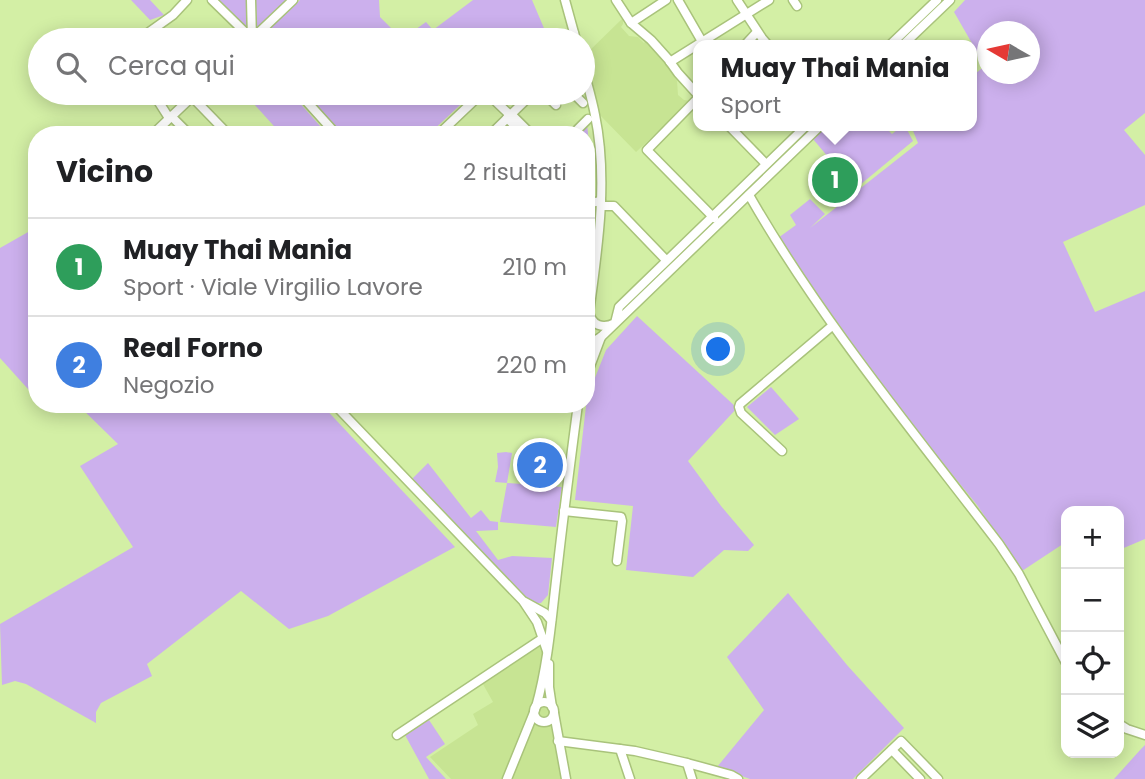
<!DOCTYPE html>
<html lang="it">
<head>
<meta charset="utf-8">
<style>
	body { margin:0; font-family:Poppins,sans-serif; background:#f2f2f2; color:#202124 }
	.controls { position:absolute; right:21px; bottom:21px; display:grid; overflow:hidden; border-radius:14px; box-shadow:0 4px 18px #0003 }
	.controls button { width:63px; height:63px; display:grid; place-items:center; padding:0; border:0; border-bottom:2px solid #e0e0e0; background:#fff; color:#202124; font:35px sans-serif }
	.compass { position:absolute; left:977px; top:21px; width:63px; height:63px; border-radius:50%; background:#fff; box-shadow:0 4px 18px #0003; rotate:279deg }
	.you { position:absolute; left:719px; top:350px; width:24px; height:24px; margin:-18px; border:5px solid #fff; border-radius:50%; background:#1a73e8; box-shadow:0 0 0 10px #1a73e833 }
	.badge { display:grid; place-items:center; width:46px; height:46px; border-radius:50%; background:#1a73e8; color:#fff; font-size:23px; font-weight:700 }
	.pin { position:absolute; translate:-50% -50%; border:4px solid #fff; box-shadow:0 2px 7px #0006 }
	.popup { position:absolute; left:693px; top:40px; width:284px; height:91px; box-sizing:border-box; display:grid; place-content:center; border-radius:14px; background:#fff; filter:drop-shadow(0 2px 5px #0005); font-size:23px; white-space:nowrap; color:#757577 }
	.popup b { font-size:26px; color:#202124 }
	.popup::after { content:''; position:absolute; left:50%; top:100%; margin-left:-14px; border:14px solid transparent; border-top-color:#fff }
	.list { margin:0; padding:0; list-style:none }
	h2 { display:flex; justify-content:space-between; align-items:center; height:91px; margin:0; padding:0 28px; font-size:30px }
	h2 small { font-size:23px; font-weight:400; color:#757577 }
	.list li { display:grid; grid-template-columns:46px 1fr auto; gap:21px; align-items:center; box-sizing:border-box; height:98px; padding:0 28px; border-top:2px solid #e0e0e0 }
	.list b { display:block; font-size:26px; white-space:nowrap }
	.list p { margin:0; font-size:23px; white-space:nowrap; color:#757577 }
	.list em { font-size:23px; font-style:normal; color:#757577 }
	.icon { flex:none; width:38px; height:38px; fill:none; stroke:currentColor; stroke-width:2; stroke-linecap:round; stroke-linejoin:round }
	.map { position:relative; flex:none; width:1145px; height:779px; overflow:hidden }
	.search { position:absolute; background:#fff; box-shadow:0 4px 18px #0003; left:28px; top:28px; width:567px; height:77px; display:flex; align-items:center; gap:18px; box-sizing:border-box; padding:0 24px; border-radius:38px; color:#757577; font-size:26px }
	.panel { position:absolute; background:#fff; box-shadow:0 4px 18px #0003; left:28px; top:126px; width:567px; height:287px; border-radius:28px }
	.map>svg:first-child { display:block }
</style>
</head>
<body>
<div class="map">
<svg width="1145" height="779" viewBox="0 0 1145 779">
	<rect width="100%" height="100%" fill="#d3efa5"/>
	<g fill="#c7e493">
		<polygon points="623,18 623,24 621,27 629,36 638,37 644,43 646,41 671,70 677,81 678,95 684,100 690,101 636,152 599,114 584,56"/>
		<polygon points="537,636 545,652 546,688 550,720 561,779 451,779 430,757 478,725 473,714 493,702 479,677"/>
	</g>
	<g fill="#ccb0ed" fill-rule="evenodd">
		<polygon points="131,0 150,0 164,15 150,20"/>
		<polygon points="216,0 288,0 256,31 249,32"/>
		<polygon points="300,0 379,0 380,17 402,39 426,22 433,30 473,0 532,0 549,40 258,40"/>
		<path d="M965,0H1145V113L1124,130L1145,155V205L1063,242L1095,312L1145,291V539L1119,550V511H1066V542L1022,571L977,505L912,425L863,362L778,238L796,225L790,215L810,199L825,214L810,228L918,143L911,126H972V76L985,66L954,12ZM988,32H1030V74H988Z"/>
		<polygon points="244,93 291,93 328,135 282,135"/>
		<polygon points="306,93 473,93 428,135 344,135"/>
		<polygon points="587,123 594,198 586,200 586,135 575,135"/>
		<polygon points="826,126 884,126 892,134 902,126 905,126 913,141 855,189 813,139"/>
		<polygon points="37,227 37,399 0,358 0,248"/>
		<polygon points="637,316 737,408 688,461 721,506 754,545 748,551 724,550 693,577 626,570 633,506 575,500 587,398 606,350"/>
		<polygon points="771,387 799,419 775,435 747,407"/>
		<polygon points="77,404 321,404 455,547 328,616 289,629 241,591 147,664 152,676 101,703 96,712 96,723 26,684 15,681 2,685 0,624 133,547 80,466 118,444"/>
		<polygon points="506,452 512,453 507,483 562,487 556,527 500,522 507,483 495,482 498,467 497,453"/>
		<polygon points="428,463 471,518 481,510 490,521 498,522 498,530 476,531 498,560 512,556 552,558 548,595 541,603 533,603 525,599 412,479"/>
		<polygon points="788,593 847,665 904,728 853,779 750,779 717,767 764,710 727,657"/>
		<polygon points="429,720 445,744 426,757 446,779 429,779 405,735"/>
		<polygon points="1145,745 1145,779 1114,779 1141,749"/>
	</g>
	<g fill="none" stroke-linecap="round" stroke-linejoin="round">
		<g stroke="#a9c37b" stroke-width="11">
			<g id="minor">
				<polyline points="212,0 253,40"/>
				<polyline points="251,0 252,39"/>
				<polyline points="565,0 576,40"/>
				<polyline points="616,0 631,23 651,40 668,59 678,73 698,95"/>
				<polyline points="678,0 704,45"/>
				<polyline points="737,0 762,38 768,45"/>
				<polyline points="793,0 797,6"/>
				<polyline points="631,23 666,0"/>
				<polyline points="138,40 173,15 187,0"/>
				<polyline points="251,40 293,0"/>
				<polyline points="566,40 574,33"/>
				<polyline points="745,45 757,32"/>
				<polyline points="890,45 937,0"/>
				<polyline points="903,45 950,0"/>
				<polyline points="670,62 769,0"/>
				<path d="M583,67C587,83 592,99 595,115C610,187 595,264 586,336"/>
				<polyline points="153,93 169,118"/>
				<polyline points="299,93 337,135"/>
				<polyline points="487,93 510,115"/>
				<polyline points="544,93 556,105"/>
				<polyline points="573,93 583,103"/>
				<polyline points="192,97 229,135"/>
				<polyline points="698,98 647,150 714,218"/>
				<polyline points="511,114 532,135"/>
				<polyline points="171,116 190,135"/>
				<polyline points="507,118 524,135"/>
				<polyline points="729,126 766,164"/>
				<polyline points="152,135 196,93"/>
				<polyline points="434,135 441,132 481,94 486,93"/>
				<polyline points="490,135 533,93"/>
				<polyline points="572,135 588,119"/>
				<path d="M749,195C820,319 912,430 999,544L1019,574L1066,663"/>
				<polyline points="601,206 614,206 666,260"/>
				<polyline points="586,207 590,203 601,201"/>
				<path d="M586,310L589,311C591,326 603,329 615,323L619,307L806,126"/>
				<polyline points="586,346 601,337 820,126"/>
				<polyline points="586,377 601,337"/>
				<polyline points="334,404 523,601 537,622 547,651"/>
				<polyline points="782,451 741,413 739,407 740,404 832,326"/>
				<polyline points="564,511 621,517 622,521 617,561"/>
				<polyline points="525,602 545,613 551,620"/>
				<polyline points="549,664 549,687 552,707"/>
				<circle cx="544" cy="712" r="10"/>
				<path d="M536,707C549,661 552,612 558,564C564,511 571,457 578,404"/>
				<polyline points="554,713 566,779"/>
				<polyline points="1119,724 1127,729 1145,735"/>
				<polyline points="397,735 543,638"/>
				<polyline points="558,741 635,751 687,763 731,775 738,779"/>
				<polyline points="620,749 630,779"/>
				<polyline points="892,750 920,779"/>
				<polyline points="687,763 692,779"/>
				<polyline points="507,779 535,710"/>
				<polyline points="861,779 901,741 938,779"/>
			</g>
		</g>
		<use href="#minor" stroke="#fff" stroke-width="8"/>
	</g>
</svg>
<div class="controls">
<button>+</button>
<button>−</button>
<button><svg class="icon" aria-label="locate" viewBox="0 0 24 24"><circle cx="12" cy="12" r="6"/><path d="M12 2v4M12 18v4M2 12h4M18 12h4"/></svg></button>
<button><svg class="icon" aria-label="layers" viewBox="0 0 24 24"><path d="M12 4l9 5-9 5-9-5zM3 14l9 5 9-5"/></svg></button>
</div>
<svg class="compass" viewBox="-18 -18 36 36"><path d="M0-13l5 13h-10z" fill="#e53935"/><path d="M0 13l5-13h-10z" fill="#757577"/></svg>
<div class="you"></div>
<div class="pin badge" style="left:835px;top:180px;background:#2e9e5b">1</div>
<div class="popup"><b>Muay Thai Mania</b>Sport</div>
<div class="pin badge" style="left:540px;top:465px;background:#3f7fe0">2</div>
<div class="search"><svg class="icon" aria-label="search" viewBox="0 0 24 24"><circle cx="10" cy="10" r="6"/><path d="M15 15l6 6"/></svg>Cerca qui</div>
<section class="panel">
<h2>Vicino<small>2 risultati</small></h2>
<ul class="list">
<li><span class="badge" style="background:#2e9e5b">1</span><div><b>Muay Thai Mania</b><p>Sport · Viale Virgilio Lavore</p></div><em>210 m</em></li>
<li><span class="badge" style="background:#3f7fe0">2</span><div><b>Real Forno</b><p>Negozio</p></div><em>220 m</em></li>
</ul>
</section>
</div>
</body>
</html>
